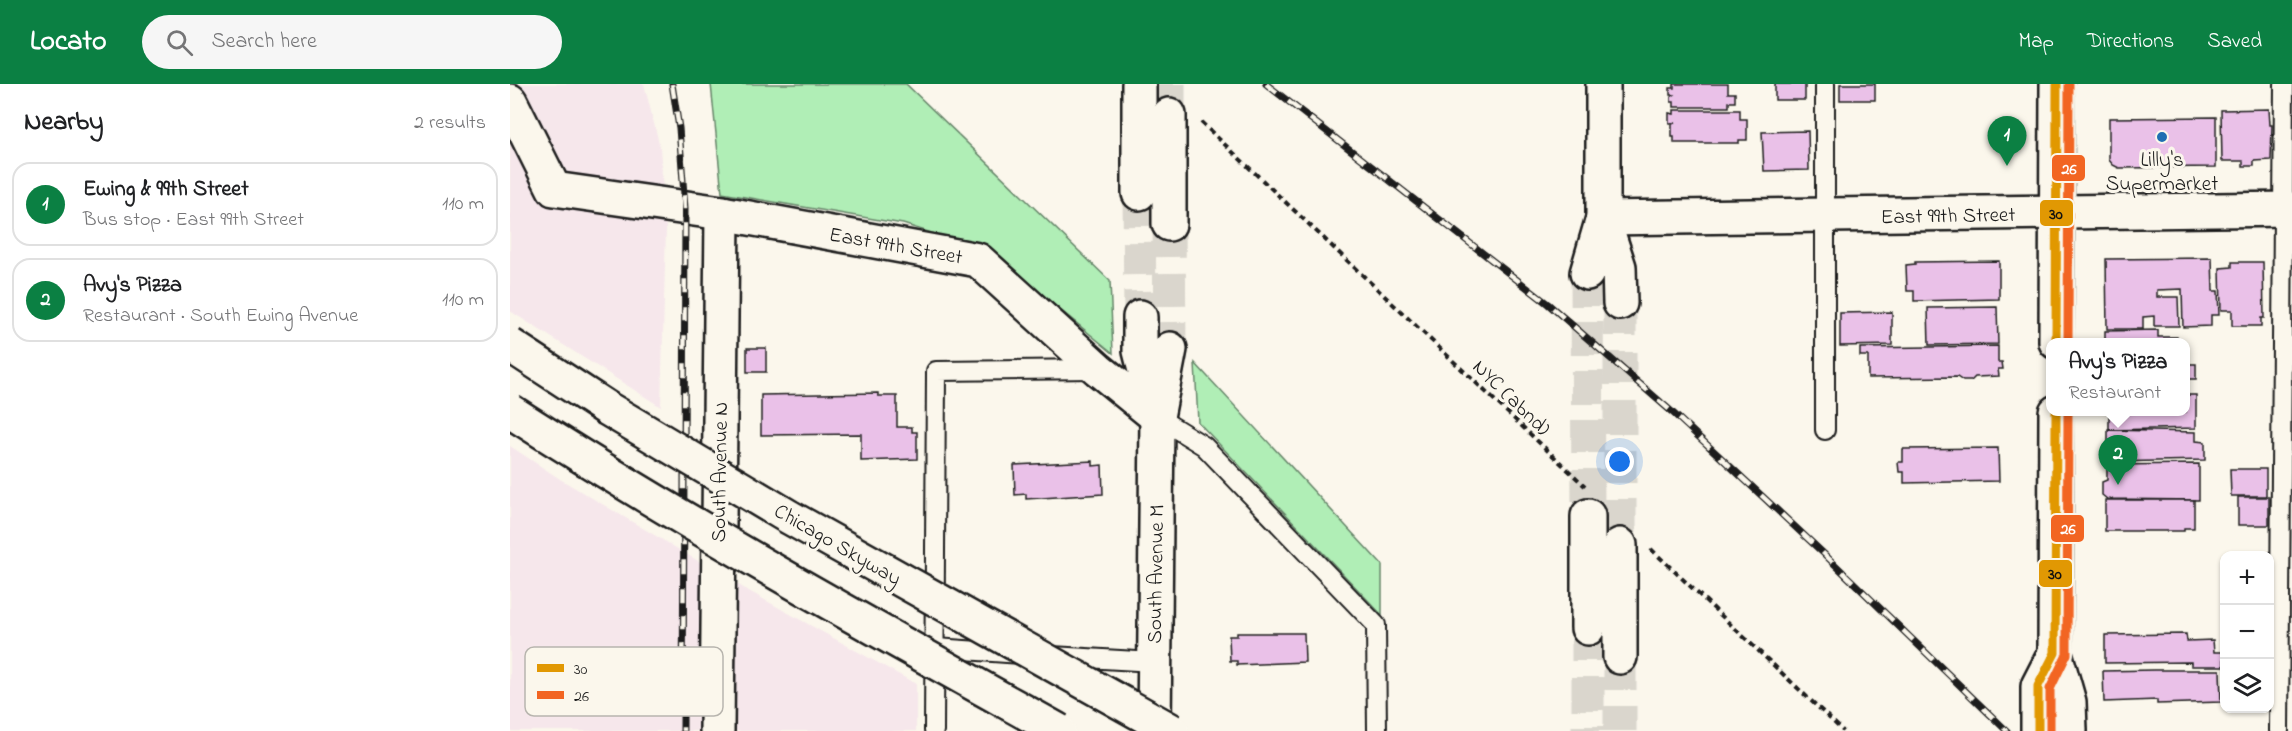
<!DOCTYPE html>
<html lang="en">
<head>
<meta charset="utf-8">
<style>
	body { margin:0; font-family:"Indie Flower",sans-serif; background:#f6f6f6; color:#202124 }
	.controls { position:absolute; right:18px; bottom:18px; display:grid; overflow:hidden; border-radius:12px; box-shadow:0 2px 4px #0004 }
	.controls button { width:54px; height:54px; display:grid; place-items:center; padding:0; border:0; border-bottom:2px solid #e0e0e0; background:#fff; color:#202124; font:30px sans-serif }
	.you { position:absolute; left:1110px; top:378px; width:21px; height:21px; margin:-15px; border:4px solid #fff; border-radius:50%; background:#1a73e8; box-shadow:0 0 0 9px #1a73e833 }
	.badge { display:grid; place-items:center; width:39px; height:39px; border-radius:50%; background:#0b8043; color:#fff; font-size:20px; font-weight:700 }
	.pin { position:absolute; translate:-50% -50px; filter:drop-shadow(0 2px 3px #0008) }
	.pin::after { content:''; position:absolute; top:32px; width:21px; height:18px; background:inherit; clip-path:polygon(0 0,100% 0,50% 100%) }
	.popup { position:absolute; left:1536px; top:254px; width:144px; height:78px; box-sizing:border-box; display:grid; place-content:center; border-radius:12px; background:#fff; filter:drop-shadow(0 2px 4px #0005); font-size:20px; white-space:nowrap; color:#757577 }
	.popup b { font-size:22px; color:#202124 }
	.popup::after { content:''; position:absolute; left:50%; top:100%; margin-left:-12px; border:12px solid transparent; border-top-color:#fff }
	.list { margin:0; padding:0; list-style:none }
	h2 { display:flex; justify-content:space-between; align-items:center; height:78px; margin:0; padding:0 24px; font-size:26px }
	h2 small { font-size:20px; font-weight:400; color:#757577 }
	.list li { display:grid; grid-template-columns:39px 1fr auto; gap:18px; align-items:center; box-sizing:border-box; height:84px; margin:0 12px 12px; padding:0 12px; border:2px solid #e0e0e0; border-radius:18px }
	.list b { display:block; font-size:22px; white-space:nowrap }
	.list p { margin:0; font-size:20px; white-space:nowrap; color:#757577 }
	.list em { font-size:20px; font-style:normal; color:#757577 }
	.icon { flex:none; width:33px; height:33px; fill:none; stroke:currentColor; stroke-width:2; stroke-linecap:round; stroke-linejoin:round }
	.map { position:relative; flex:none; width:1782px; height:647px; overflow:hidden }
	header { display:flex; align-items:center; gap:36px; box-sizing:border-box; height:84px; padding:0 30px; background:#0b8043; color:#fff }
	header strong { font-size:28px }
	nav { display:flex; gap:33px; margin-inline-start:auto; font-size:21px }
	.search { width:420px; height:54px; background:#f6f6f6; display:flex; align-items:center; gap:15px; box-sizing:border-box; padding:0 21px; border-radius:33px; color:#757577; font-size:22px }
	main { display:flex }
	aside { flex:1; background:#fff }
	.map>svg:first-child { display:block }
</style>
</head>
<body>
<header>
<strong>Locato</strong>
<div class="search"><svg class="icon" aria-label="search" viewBox="0 0 24 24"><circle cx="10" cy="10" r="6"/><path d="M15 15l6 6"/></svg>Search here</div>
<nav><a>Map</a><a>Directions</a><a>Saved</a></nav>
</header>
<main>
<aside>
<h2>Nearby<small>2 results</small></h2>
<ul class="list">
<li><span class="badge">1</span><div><b>Ewing &amp; 99th Street</b><p>Bus stop · East 99th Street</p></div><em>110 m</em></li>
<li><span class="badge">2</span><div><b>Avy's Pizza</b><p>Restaurant · South Ewing Avenue</p></div><em>110 m</em></li>
</ul>
</aside>
<div class="map">
<svg width="1782" height="647" viewBox="0 0 1782 647">
	<rect width="100%" height="100%" fill="#fbf7ec"/>
	<filter id="ink" filterUnits="userSpaceOnUse"><feTurbulence type="fractalNoise" baseFrequency=".0167" numOctaves="2"/><feDisplacementMap in="SourceGraphic" scale="12" xChannelSelector="R" yChannelSelector="G"/><feConvolveMatrix kernelMatrix="1 2 1 2 8 2 1 2 1" color-interpolation-filters="sRGB"/></filter>
	<g filter="url(#ink)">
		<g fill="#f6e7eb">
			<polygon points="0,0 134,0 150,63 156,145 151,323 0,227"/>
			<polygon points="0,362 50,395 237,506 406,600 406,647 0,647"/>
		</g>
		<g fill="#b0eeb6" stroke="#668569" stroke-width="1.5">
			<polygon points="201,0 396,0 600,197 603,269 520,201 460,161 393,140 212,109"/>
			<polygon points="685,279 872,481 872,531 688,338"/>
		</g>
		<g fill="#eac1e8" stroke="#1c1c1c" stroke-width="1.5">
			<polygon points="1164,0 1218,0 1218,9 1225,9 1225,18 1219,18 1219,23 1164,23 1164,18 1161,18 1161,13 1164,11 1160,11 1160,4 1164,4"/>
			<rect x="1265" y="0" width="30" height="16"/>
			<rect x="1330" y="0" width="35" height="16"/>
			<polygon points="1759,25 1760,41 1762,41 1761,76 1744,77 1744,82 1733,82 1733,77 1712,77 1711,26"/>
			<polygon points="1164,26 1230,26 1230,35 1237,35 1237,56 1229,56 1229,59 1164,59 1164,53 1162,53 1162,40 1165,39 1159,39 1159,29 1164,30"/>
			<polygon points="1706,33 1706,83 1609,84 1603,81 1599,76 1599,34"/>
			<polygon points="1298,47 1299,86 1254,87 1252,48"/>
			<polygon points="1702,174 1703,207 1708,207 1709,231 1701,231 1701,242 1673,243 1672,205 1647,206 1647,213 1668,213 1669,242 1644,242 1644,232 1633,233 1633,245 1597,245 1596,175"/>
			<polygon points="1489,177 1489,215 1404,217 1404,207 1397,207 1396,181 1405,180 1405,178"/>
			<polygon points="1722,178 1753,178 1754,234 1751,234 1751,242 1722,242 1722,226 1711,226 1710,184 1722,183"/>
			<polygon points="1487,223 1488,260 1419,261 1418,224"/>
			<polygon points="1382,228 1382,261 1330,262 1330,229"/>
			<polygon points="1648,246 1648,253 1667,253 1667,258 1595,258 1595,247"/>
			<polygon points="1488,262 1488,278 1492,278 1493,285 1488,285 1489,292 1465,293 1461,297 1453,297 1447,293 1358,294 1358,272 1350,272 1350,264"/>
			<rect x="237" y="264" width="19" height="24"/>
			<rect x="1676" y="280" width="10" height="15"/>
			<polygon points="368,309 368,312 387,312 387,343 402,343 402,348 407,348 407,375 351,377 351,350 251,351 251,311"/>
			<polygon points="1676,311 1686,311 1686,344 1599,346 1599,328 1676,328"/>
			<polygon points="1598,346 1686,348 1686,357 1695,358 1695,376 1598,378"/>
			<polygon points="1488,364 1489,397 1394,399 1394,388 1389,388 1388,378 1393,378 1393,365"/>
			<polygon points="583,377 583,382 592,381 593,410 516,415 516,410 505,411 504,381"/>
			<polygon points="1689,380 1689,416 1597,415 1592,411 1592,398 1597,396 1597,381"/>
			<polygon points="1720,385 1756,385 1756,412 1721,412"/>
			<rect x="1728" y="413" width="31" height="28"/>
			<polygon points="1595,416 1684,416 1684,444 1674,444 1674,447 1595,447"/>
			<polygon points="727,549 794,549 795,578 727,581 727,577 720,577 719,552 727,552"/>
			<polygon points="1676,550 1677,557 1703,556 1704,568 1714,568 1714,582 1681,582 1681,578 1595,579 1595,551"/>
			<polygon points="1644,586 1710,586 1711,618 1647,620 1647,616 1594,618 1593,587"/>
		</g>
		<g fill="none" stroke-linecap="round" stroke-linejoin="round">
			<g stroke="#dad6cd" stroke-width="33" stroke-dasharray="33 16" stroke-linecap="butt">
				<polyline points="659,0 659,31"/>
				<polyline points="629,109 630,233"/>
				<polyline points="659,140 660,265"/>
			</g>
			<g stroke="#dad6cd" stroke-width="33" stroke-dasharray="33 16" stroke-linecap="butt">
				<polyline points="1077,189 1078,432"/>
				<polyline points="1110,219 1110,461"/>
				<polyline points="1078,544 1078,647"/>
				<polyline points="1110,573 1110,647"/>
			</g>
			<g stroke="#1c1c1c" stroke-width="22">
				<g id="service">
					<polyline points="1315,0 1315,346"/>
					<polyline points="647,333 694,362 866,541 867,647"/>
					<polyline points="426,564 511,570"/>
					<polyline points="542,572 644,578"/>
					<polyline points="424,647 426,287 586,285"/>
					<polyline points="1769,647 1774,0"/>
				</g>
			</g>
			<g stroke="#1c1c1c" stroke-width="38">
				<g id="minor">
					<polyline points="629,0 629,109"/>
					<polyline points="0,17 44,105 212,129 468,176 588,285 647,333"/>
					<polyline points="659,31 659,140"/>
					<polyline points="1093,134 1782,125"/>
					<polyline points="630,233 630,267 644,322"/>
					<polyline points="207,647 212,129"/>
					<polyline points="644,647 647,333 660,265"/>
				</g>
			</g>
			<g stroke="#1c1c1c" stroke-width="38">
				<g id="tertiary">
					<polyline points="1093,134 1109,183 1110,219"/>
					<polyline points="1077,189 1093,134 1093,0"/>
					<polyline points="1078,432 1078,544"/>
					<polyline points="1110,461 1110,573"/>
				</g>
			</g>
			<g stroke="#1c1c1c" stroke-width="38">
				<g id="primary">
					<polyline points="1546,258 1547,0"/>
					<polyline points="1546,328 1545,569 1559,618 1560,647"/>
					<polyline points="1528,647 1528,602 1545,569"/>
				</g>
			</g>
			<g stroke="#1c1c1c" stroke-width="4" stroke-dasharray="6 4.5" stroke-linecap="butt">
				<polyline points="691,38 1075,402"/>
				<polyline points="1141,465 1333,647"/>
			</g>
			<use href="#service" stroke="#fbf7ec" stroke-width="18"/>
			<use href="#minor" stroke="#fbf7ec" stroke-width="33"/>
			<use href="#tertiary" stroke="#fbf7ec" stroke-width="33"/>
			<use href="#primary" stroke="#fbf7ec" stroke-width="33"/>
			<g stroke="#1c1c1c" stroke-width="7">
				<g id="rail">
					<polyline points="162,0 169,44 175,124 173,647"/>
					<polyline points="756,0 1038,220 1162,328 1312,468 1497,647"/>
				</g>
			</g>
			<use href="#rail" stroke="#fbf7ec" stroke-width="4.5" stroke-dasharray="14" stroke-linecap="butt"/>
			<g stroke="#1c1c1c" stroke-width="38" stroke-linecap="butt">
				<g id="motorway-bridge">
					<polyline points="0,261 98,325 279,433 662,647"/>
					<path d="M0,327C178,442 364,544 549,647"/>
				</g>
			</g>
			<use href="#motorway-bridge" stroke="#fbf7ec" stroke-width="33"/>
			<g stroke="#fbf7ec" stroke-width="14">
				<g id="bus-1">
					<polyline points="1546,258 1547,0"/>
					<polyline points="1528,647 1528,602 1545,569 1546,328"/>
				</g>
			</g>
			<g stroke="#fbf7ec" stroke-width="14">
				<g id="bus-2">
					<polyline points="1558,258 1559,0"/>
					<polyline points="1540,647 1540,605 1557,570 1558,328"/>
				</g>
			</g>
			<use href="#bus-1" stroke="#e19803" stroke-width="9"/>
			<use href="#bus-2" stroke="#f26522" stroke-width="9"/>
		</g>
	</g>
	<circle fill="#1f6fb2" stroke="#fbf7ec" stroke-width="2" cx="1652" cy="53" r="6"/>
	<g text-anchor="middle" stroke-width="6" stroke-linejoin="round" paint-order="stroke">
		<g font-size="21" fill="#1c1c1c" stroke="#fbf7ec">
			<text x="1652" y="82">Lilly's<tspan x="1652" dy="24">Supermarket</tspan></text>
		</g>
		<g font-size="21" fill="#1c1c1c" stroke="#fbf7ec">
			<text transform="translate(1438 131) rotate(-1)" y="7">East 99th Street</text>
			<text transform="translate(386 161) rotate(10)" y="7">East 99th Street</text>
			<text transform="translate(1002 313) rotate(44)" y="7">NYC (abnd)</text>
			<text transform="translate(209 388) rotate(-89)" y="7">South Avenue N</text>
			<text transform="translate(328 460) rotate(30)" y="7">Chicago Skyway</text>
			<text transform="translate(645 490) rotate(-89)" y="7">South Avenue M</text>
		</g>
	</g>
	<rect x="15" y="563" width="198" height="69" rx="9" fill="#fbf7ec" stroke="#b8b5ae" stroke-width="1.5"/>
	<rect x="27" y="580" width="27" height="8" fill="#e19803"/>
	<rect x="27" y="607" width="27" height="8" fill="#f26522"/>
	<g font-size="16" fill="#1c1c1c">
		<text x="64" y="590">30</text>
		<text x="64" y="617">26</text>
	</g>
	<g stroke="#fbf7ec" stroke-width="2">
		<rect x="1541" y="70" width="35" height="28" rx="6" fill="#f26522"/>
		<rect x="1529" y="115" width="35" height="28" rx="6" fill="#e19803"/>
		<rect x="1540" y="430" width="35" height="29" rx="6" fill="#f26522"/>
		<rect x="1528" y="475" width="35" height="29" rx="6" fill="#e19803"/>
	</g>
	<g font-size="16" text-anchor="middle" font-weight="bold" fill="#fff">
		<text x="1559" y="90">26</text>
		<text x="1558" y="450">26</text>
	</g>
	<g font-size="16" text-anchor="middle" font-weight="bold" fill="#111">
		<text x="1546" y="135">30</text>
		<text x="1545" y="495">30</text>
	</g>
</svg>
<div class="controls">
<button>+</button>
<button>−</button>
<button><svg class="icon" aria-label="layers" viewBox="0 0 24 24"><path d="M12 4l9 5-9 5-9-5zM3 14l9 5 9-5"/></svg></button>
</div>
<div class="you"></div>
<div class="pin badge" style="left:1497px;top:82px">1</div>
<div class="pin badge" style="left:1608px;top:401px">2</div>
<div class="popup"><b>Avy's Pizza</b>Restaurant</div>
</div>
</main>
</body>
</html>
